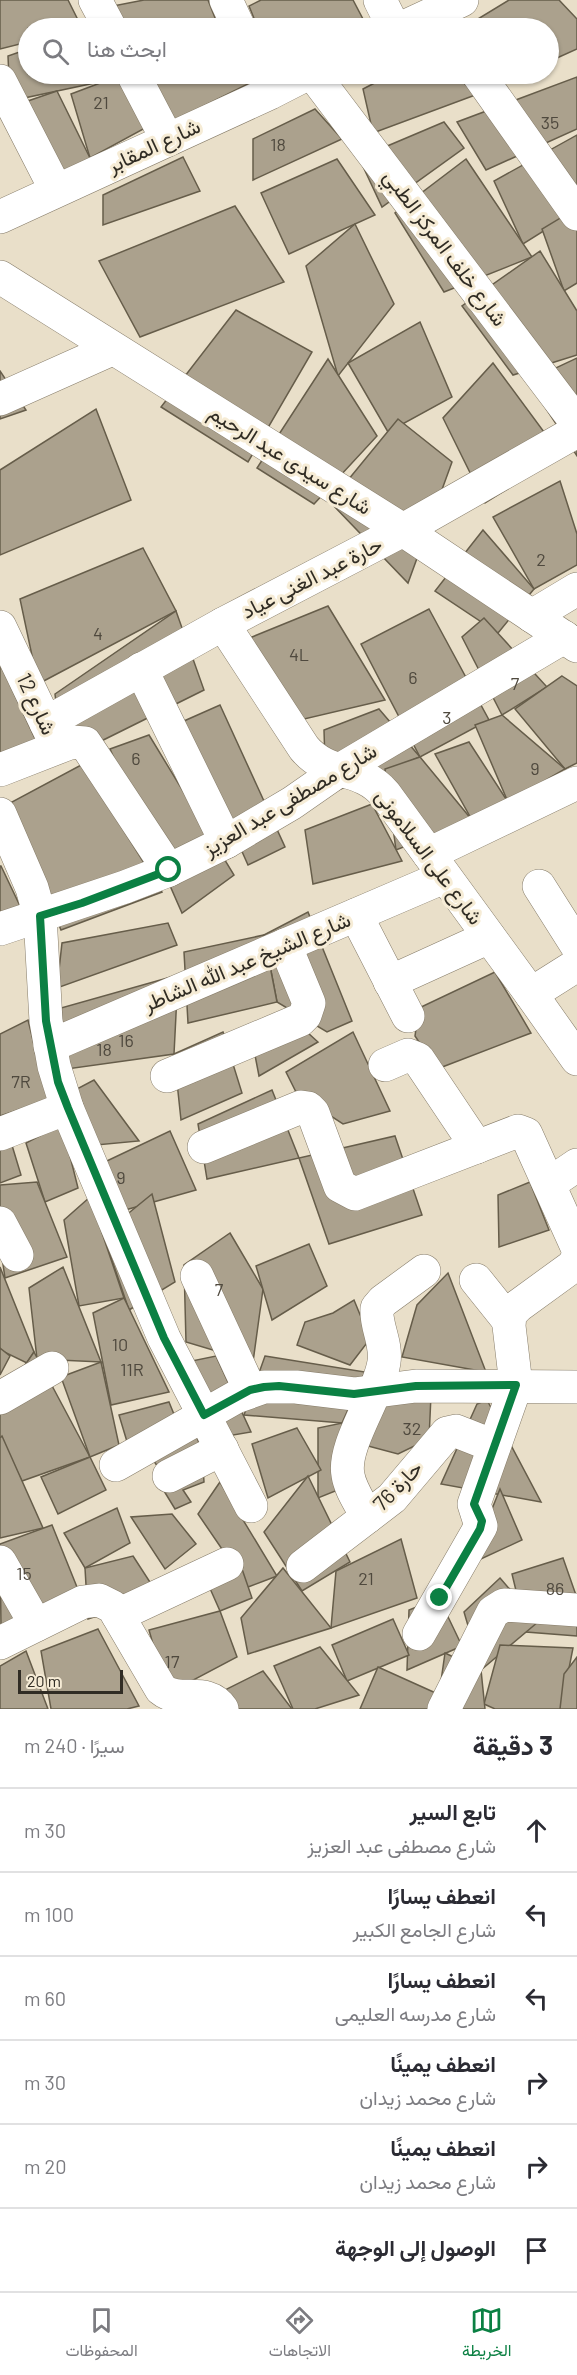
<!DOCTYPE html>
<html lang="ar">
<head>
<meta charset="utf-8">
<style>
	body { margin:0; font-family:Barlow,Vazirmatn,sans-serif; background:#f7f7f7; color:#2b2b33; direction:rtl }
	.scale { position:absolute; left:18px; bottom:15px; width:105px; box-sizing:border-box; padding-left:6px; border:3px solid #302c24; border-top:0; font-size:16px; line-height:21px; white-space:nowrap; color:#302c24; -webkit-text-stroke:4px #f6ecd6; paint-order:stroke }
	.stop { position:absolute; width:18px; height:18px; margin:-14px; border:4px solid #0b8043; border-radius:50%; background:#fff }
	.stop.end { background:#0b8043; border-color:#fff; box-shadow:0 2px 6px #0008 }
	.list { margin:0; padding:0; list-style:none }
	h2 { display:flex; justify-content:space-between; align-items:center; height:78px; margin:0; padding:0 24px; font-size:26px }
	h2 small { font-size:20px; font-weight:400; color:#7c7c81 }
	.list li { display:grid; grid-template-columns:39px 1fr auto; gap:18px; align-items:center; box-sizing:border-box; height:84px; padding:0 24px; border-top:2px solid #e1e1e2 }
	.list b { display:block; font-size:22px; white-space:nowrap }
	.list p { margin:0; font-size:20px; white-space:nowrap; color:#7c7c81 }
	.list em { font-size:20px; font-style:normal; color:#7c7c81 }
	.icon { flex:none; width:33px; height:33px; fill:none; stroke:currentColor; stroke-width:2; stroke-linecap:round; stroke-linejoin:round }
	.map { position:relative; flex:none; width:577px; height:1709px; overflow:hidden; direction:ltr }
	.search { position:absolute; background:#fff; box-shadow:0 2px 4px #0004; left:18px; right:18px; top:18px; height:66px; display:flex; align-items:center; gap:15px; box-sizing:border-box; padding:0 21px; border-radius:33px; color:#7c7c81; font-size:22px }
	.sheet { height:582px; background:#fff }
	nav { display:flex; justify-content:space-around; align-items:center; box-sizing:border-box; height:84px; border-top:2px solid #e1e1e2; background:#fff; font-size:16px; color:#7c7c81 }
	nav a { display:grid; justify-items:center; gap:3px }
	nav .on { color:#0b8043 }
	.map>svg:first-child { display:block }
</style>
</head>
<body>
<div class="map">
<svg width="577" height="1709" viewBox="0 0 577 1709">
	<rect width="100%" height="100%" fill="#e9dfc9"/>
	<g fill="#aba18d" stroke="#665d4a" stroke-width="1.5">
		<polygon points="0,0 68,0 82,28 28,28 28,42 0,49"/>
		<polygon points="144,0 208,0 219,28 123,28 113,6"/>
		<polygon points="261,0 353,0 364,21 352,28 258,28 249,6"/>
		<polygon points="509,0 559,0 577,19 577,49 548,62 548,28 463,28"/>
		<polygon points="28,49 28,74 105,74 109,80 10,101 8,56"/>
		<polygon points="145,74 242,74 248,84 172,122"/>
		<polygon points="392,74 452,74 478,94 373,133 363,89"/>
		<polygon points="493,74 524,74 501,84"/>
		<polygon points="116,77 147,127 90,158 71,94"/>
		<polygon points="577,77 577,129 486,170 457,122"/>
		<polygon points="57,91 90,158 62,179 22,103"/>
		<polygon points="315,109 342,139 253,180 253,139"/>
		<polygon points="444,122 464,148 382,207 359,158"/>
		<polygon points="577,135 577,210 523,244 494,181"/>
		<polygon points="183,157 200,191 103,225 103,195"/>
		<polygon points="337,159 375,215 289,254 261,193"/>
		<polygon points="466,159 532,257 444,292 395,213"/>
		<polygon points="235,206 284,282 140,337 99,261"/>
		<polygon points="577,208 577,283 564,291 542,229"/>
		<polygon points="355,224 394,304 338,376 306,266"/>
		<polygon points="540,251 577,311 577,355 513,375 462,306"/>
		<polygon points="236,310 312,352 248,462 161,407"/>
		<polygon points="420,322 452,397 388,432 348,363"/>
		<polygon points="577,358 577,456 528,381"/>
		<polygon points="328,359 377,436 314,504 257,468"/>
		<polygon points="493,363 561,455 485,503 443,418"/>
		<polygon points="0,371 26,410 0,419"/>
		<polygon points="96,409 131,500 0,555 0,470"/>
		<polygon points="398,419 452,462 408,583 330,502"/>
		<polygon points="560,481 577,534 577,565 534,589 493,517"/>
		<polygon points="483,530 534,589 498,633 435,591"/>
		<polygon points="143,548 176,611 38,684 20,599"/>
		<polygon points="328,606 385,700 300,720 247,639"/>
		<polygon points="429,609 489,720 420,757 361,644"/>
		<polygon points="176,611 204,690 63,760 55,694"/>
		<polygon points="484,618 547,687 502,715 462,637"/>
		<polygon points="0,663 39,747 0,762"/>
		<polygon points="562,676 577,686 577,763 565,769 515,709"/>
		<polygon points="220,705 285,847 248,865 184,721"/>
		<polygon points="379,709 420,757 326,795 324,730"/>
		<polygon points="502,715 565,769 508,802 475,725"/>
		<polygon points="149,735 234,875 182,913 110,749"/>
		<polygon points="469,742 508,802 472,820 435,754"/>
		<polygon points="420,757 472,820 396,850 385,769"/>
		<polygon points="83,764 162,892 61,930 10,803"/>
		<polygon points="372,804 402,861 313,884 305,830"/>
		<polygon points="1,866 20,906 0,916 0,866"/>
		<polygon points="308,912 352,1021 327,1032 277,1002 264,935"/>
		<polygon points="168,923 177,945 57,988 62,943"/>
		<polygon points="264,935 277,1002 188,1023 184,952"/>
		<polygon points="495,972 531,1033 437,1069 415,1036 419,1008"/>
		<polygon points="178,975 174,1054 67,1069 61,1008"/>
		<polygon points="28,1020 48,1100 0,1116 0,1034"/>
		<polygon points="249,1024 308,1033 318,1042 259,1076"/>
		<polygon points="223,1032 242,1093 181,1120 174,1054"/>
		<polygon points="353,1032 390,1111 343,1124 297,1094 286,1072"/>
		<polygon points="94,1080 139,1141 96,1145 73,1091"/>
		<polygon points="272,1090 299,1158 207,1179 198,1124"/>
		<polygon points="62,1124 78,1188 45,1202 26,1143"/>
		<polygon points="170,1131 196,1190 97,1218 92,1168"/>
		<polygon points="395,1136 422,1215 329,1244 299,1158"/>
		<polygon points="11,1142 21,1175 0,1183 0,1147"/>
		<polygon points="37,1182 67,1257 5,1278 0,1244 0,1185"/>
		<polygon points="530,1182 549,1230 499,1247 498,1195"/>
		<polygon points="152,1194 175,1282 129,1310 103,1234"/>
		<polygon points="90,1197 124,1298 79,1306 64,1220"/>
		<polygon points="230,1233 263,1289 253,1362 186,1342 184,1265"/>
		<polygon points="309,1244 327,1286 272,1320 256,1266"/>
		<polygon points="0,1267 34,1352 27,1363 0,1350"/>
		<polygon points="63,1267 101,1362 37,1359 29,1288"/>
		<polygon points="448,1273 486,1372 402,1357 417,1305"/>
		<polygon points="124,1298 169,1392 111,1405 93,1313"/>
		<polygon points="354,1300 370,1339 350,1365 297,1345 305,1322 333,1313"/>
		<polygon points="0,1348 10,1356 0,1375"/>
		<polygon points="34,1352 90,1457 22,1481 0,1438 0,1401"/>
		<polygon points="216,1356 251,1432 198,1441 177,1364"/>
		<polygon points="265,1356 365,1372 342,1423 244,1415"/>
		<polygon points="101,1362 119,1445 90,1457 61,1377"/>
		<polygon points="387,1392 431,1395 429,1439 398,1454 368,1446"/>
		<polygon points="487,1400 541,1502 441,1484 477,1404"/>
		<polygon points="169,1402 178,1424 128,1445 119,1415"/>
		<polygon points="342,1423 360,1481 318,1498 318,1428"/>
		<polygon points="193,1428 202,1450 160,1470 149,1454"/>
		<polygon points="297,1428 321,1470 268,1498 252,1444"/>
		<polygon points="2,1436 43,1528 0,1538 0,1438"/>
		<polygon points="90,1457 106,1490 58,1514 41,1477"/>
		<polygon points="203,1467 204,1482 183,1490 191,1502 175,1509 161,1486"/>
		<polygon points="308,1476 350,1562 302,1591 264,1532"/>
		<polygon points="220,1482 277,1576 248,1587 198,1514"/>
		<polygon points="500,1489 522,1540 470,1564"/>
		<polygon points="117,1508 130,1543 85,1568 64,1533"/>
		<polygon points="172,1514 196,1544 165,1569 131,1517"/>
		<polygon points="52,1525 83,1602 1,1628 0,1544"/>
		<polygon points="401,1539 417,1598 331,1628 336,1571"/>
		<polygon points="133,1556 159,1596 88,1619 85,1568"/>
		<polygon points="563,1558 577,1598 577,1636 526,1632 512,1574"/>
		<polygon points="283,1568 331,1628 248,1654 241,1618"/>
		<polygon points="242,1569 252,1598 220,1611 208,1584"/>
		<polygon points="500,1578 538,1622 481,1670 464,1612"/>
		<polygon points="439,1598 462,1646 407,1670 409,1610"/>
		<polygon points="220,1611 237,1657 167,1694 149,1630"/>
		<polygon points="393,1619 409,1655 347,1681 332,1645"/>
		<polygon points="98,1629 139,1706 127,1709 51,1709 41,1651"/>
		<polygon points="500,1645 573,1648 561,1709 495,1709 484,1704"/>
		<polygon points="320,1647 359,1695 315,1709 293,1709 274,1666"/>
		<polygon points="26,1651 48,1709 0,1709 0,1666"/>
		<polygon points="445,1653 481,1670 485,1709 437,1709"/>
		<polygon points="577,1657 577,1709 560,1709 564,1674"/>
		<polygon points="378,1667 449,1699 437,1709 360,1709"/>
		<polygon points="263,1671 292,1709 187,1709"/>
	</g>
	<g fill="none" stroke-linecap="round" stroke-linejoin="round">
		<g stroke="#867c69" stroke-width="34">
			<g id="street">
				<polyline points="95,0 110,28"/>
				<polyline points="226,0 239,28"/>
				<polyline points="380,0 394,28"/>
				<polyline points="402,28 462,0"/>
				<polyline points="133,74 167,139"/>
				<polyline points="313,74 577,423"/>
				<polyline points="478,74 577,214"/>
				<polyline points="0,81 56,190"/>
				<polyline points="0,217 270,93 307,74"/>
				<polyline points="0,399 112,349"/>
				<polyline points="532,616 577,589"/>
				<path d="M223,624L304,748C329,778 359,764 385,794L531,994L577,1059"/>
				<polyline points="0,627 55,742"/>
				<polyline points="141,669 226,842"/>
				<polyline points="46,723 223,624 403,530 577,431"/>
				<polyline points="0,770 72,742 85,743 169,870"/>
				<polyline points="0,814 32,888 40,916 46,1021 54,1066 67,1108 164,1338 251,1506"/>
				<polyline points="429,854 577,783"/>
				<polyline points="539,886 577,946"/>
				<polyline points="356,915 408,1016"/>
				<polyline points="0,929 125,887 169,870 226,842 292,803 338,771 564,637"/>
				<polyline points="390,982 489,937"/>
				<polyline points="531,994 577,965"/>
				<polyline points="50,1046 444,877"/>
				<polyline points="385,1065 408,1055 418,1059 477,1147"/>
				<polyline points="167,1076 300,1020 305,1015 309,1003 285,945"/>
				<polyline points="0,1134 67,1108"/>
				<polyline points="204,1147 301,1107 308,1108 313,1113 340,1186 355,1194 518,1131 526,1134 577,1247"/>
				<polyline points="549,1184 577,1165"/>
				<polyline points="0,1223 17,1255"/>
				<polyline points="197,1276 250,1390"/>
				<polyline points="476,1280 508,1320"/>
				<polyline points="0,1398 52,1368"/>
				<polyline points="116,1465 236,1397 264,1387 296,1387 354,1394 416,1386 577,1387"/>
				<polyline points="169,1476 222,1449"/>
				<path d="M367,1517C361,1504 350,1489 348,1475C342,1445 379,1396 384,1362C387,1343 375,1325 377,1308L383,1301L424,1271"/>
				<polyline points="0,1562 36,1625"/>
				<polyline points="303,1566 392,1498 447,1433 456,1431 494,1446"/>
				<polyline points="118,1615 227,1564"/>
				<polyline points="419,1634 481,1526 474,1504 516,1385 509,1326 510,1314 518,1306 573,1266 577,1259"/>
				<path d="M0,1643L83,1602L99,1600L113,1607L161,1689C180,1705 207,1686 222,1709"/>
				<polyline points="444,1709 493,1612 504,1605 577,1610"/>
			</g>
		</g>
		<g stroke="#867c69" stroke-width="34">
			<polyline id="secondary" points="0,277 403,530 577,646"/>
		</g>
		<use href="#street" stroke="#fff" stroke-width="33"/>
		<use href="#secondary" stroke="#fff" stroke-width="33"/>
	</g>
	<g fill="none" stroke-linecap="round" stroke-linejoin="round">
		<polyline stroke="#0b8043" stroke-width="8" points="169,870 82,903 40,916 46,1021 58,1082 68,1108 164,1338 204,1415 250,1390 264,1387 279,1386 354,1394 416,1386 516,1385 474,1504 482,1521 480,1529 440,1598"/>
	</g>
	<g text-anchor="middle" stroke-width="6" stroke-linejoin="round" paint-order="stroke">
		<g font-size="18" fill="#4f493e">
			<text x="101" y="109">21</text>
			<text x="550" y="129">35</text>
			<text x="278" y="151">18</text>
			<text x="541" y="566">2</text>
			<text x="98" y="640">4</text>
			<text x="299" y="661">4L</text>
			<text x="413" y="684">6</text>
			<text x="515" y="690">7</text>
			<text x="447" y="724">3</text>
			<text x="136" y="765">6</text>
			<text x="535" y="775">9</text>
			<text x="126" y="1047">16</text>
			<text x="104" y="1056">18</text>
			<text x="21" y="1088">7R</text>
			<text x="121" y="1184">9</text>
			<text x="219" y="1296">7</text>
			<text x="120" y="1351">10</text>
			<text x="132" y="1376">11R</text>
			<text x="412" y="1435">32</text>
			<text x="24" y="1580">15</text>
			<text x="366" y="1585">21</text>
			<text x="555" y="1595">86</text>
			<text x="172" y="1668">17</text>
		</g>
		<g font-size="21" fill="#302c24" stroke="#f6ecd6">
			<text transform="translate(154 146) rotate(-25)" y="7">شارع المقابر</text>
			<text transform="translate(445 248) rotate(53)" y="7">شارع خلف المركز الطبي</text>
			<text transform="translate(290 460) rotate(32)" y="7">شارع سيدى عبد الرحيم</text>
			<text transform="translate(312 578) rotate(-27)" y="7">حارة عبد الغنى عياد</text>
			<text transform="translate(36 704) rotate(65)" y="7">شارع 12</text>
			<text transform="translate(290 800) rotate(-31)" y="7">شارع مصطفى عبد العزيز</text>
			<text transform="translate(429 857) rotate(53)" y="7">شارع على السلامونى</text>
			<text transform="translate(247 962) rotate(-23)" y="7">شارع الشيخ عبد الله الشاطر</text>
			<text transform="translate(398 1486) rotate(-46)" y="7">حارة 76</text>
		</g>
	</g>
</svg>
<div class="scale">20 m</div>
<div class="stop" style="left:169px;top:870px"></div>
<div class="stop end" style="left:440px;top:1598px"></div>
<div class="search"><svg class="icon" aria-label="search" viewBox="0 0 24 24"><circle cx="10" cy="10" r="6"/><path d="M15 15l6 6"/></svg>ابحث هنا</div>
</div>
<section class="sheet">
<h2>3 دقيقة<small>سيرًا · 240 m</small></h2>
<ul class="list">
<li><svg class="icon" aria-label="ahead" viewBox="0 0 24 24"><path d="M12 20V5M6 11l6-6 6 6"/></svg><div><b>تابع السير</b><p>شارع مصطفى عبد العزيز</p></div><em>30 m</em></li>
<li><svg class="icon" aria-label="left" viewBox="0 0 24 24"><path d="M17 20v-9H6M10 6l-5 5 5 5"/></svg><div><b>انعطف يسارًا</b><p>شارع الجامع الكبير</p></div><em>100 m</em></li>
<li><svg class="icon" aria-label="left" viewBox="0 0 24 24"><path d="M17 20v-9H6M10 6l-5 5 5 5"/></svg><div><b>انعطف يسارًا</b><p>شارع مدرسه العليمى</p></div><em>60 m</em></li>
<li><svg class="icon" aria-label="right" viewBox="0 0 24 24"><path d="M7 20v-9h11M14 6l5 5-5 5"/></svg><div><b>انعطف يمينًا</b><p>شارع محمد زيدان</p></div><em>30 m</em></li>
<li><svg class="icon" aria-label="right" viewBox="0 0 24 24"><path d="M7 20v-9h11M14 6l5 5-5 5"/></svg><div><b>انعطف يمينًا</b><p>شارع محمد زيدان</p></div><em>20 m</em></li>
<li><svg class="icon" aria-label="arrive" viewBox="0 0 24 24"><path d="M6 21V4h12l-3 4 3 4H6"/></svg><div><b>الوصول إلى الوجهة</b></div></li>
</ul>
</section>
<nav>
<a class="on"><svg class="icon" aria-label="map" viewBox="0 0 24 24"><path d="M3 6l6-2 6 2 6-2v14l-6 2-6-2-6 2zM9 4v14M15 6v14"/></svg>الخريطة</a>
<a><svg class="icon" aria-label="directions" viewBox="0 0 24 24"><path d="M12 3l9 9-9 9-9-9zM9 14v-3h6M13 9l2 2-2 2"/></svg>الاتجاهات</a>
<a><svg class="icon" aria-label="saved" viewBox="0 0 24 24"><path d="M7 4h10v16l-5-4-5 4z"/></svg>المحفوظات</a>
</nav>
</body>
</html>
